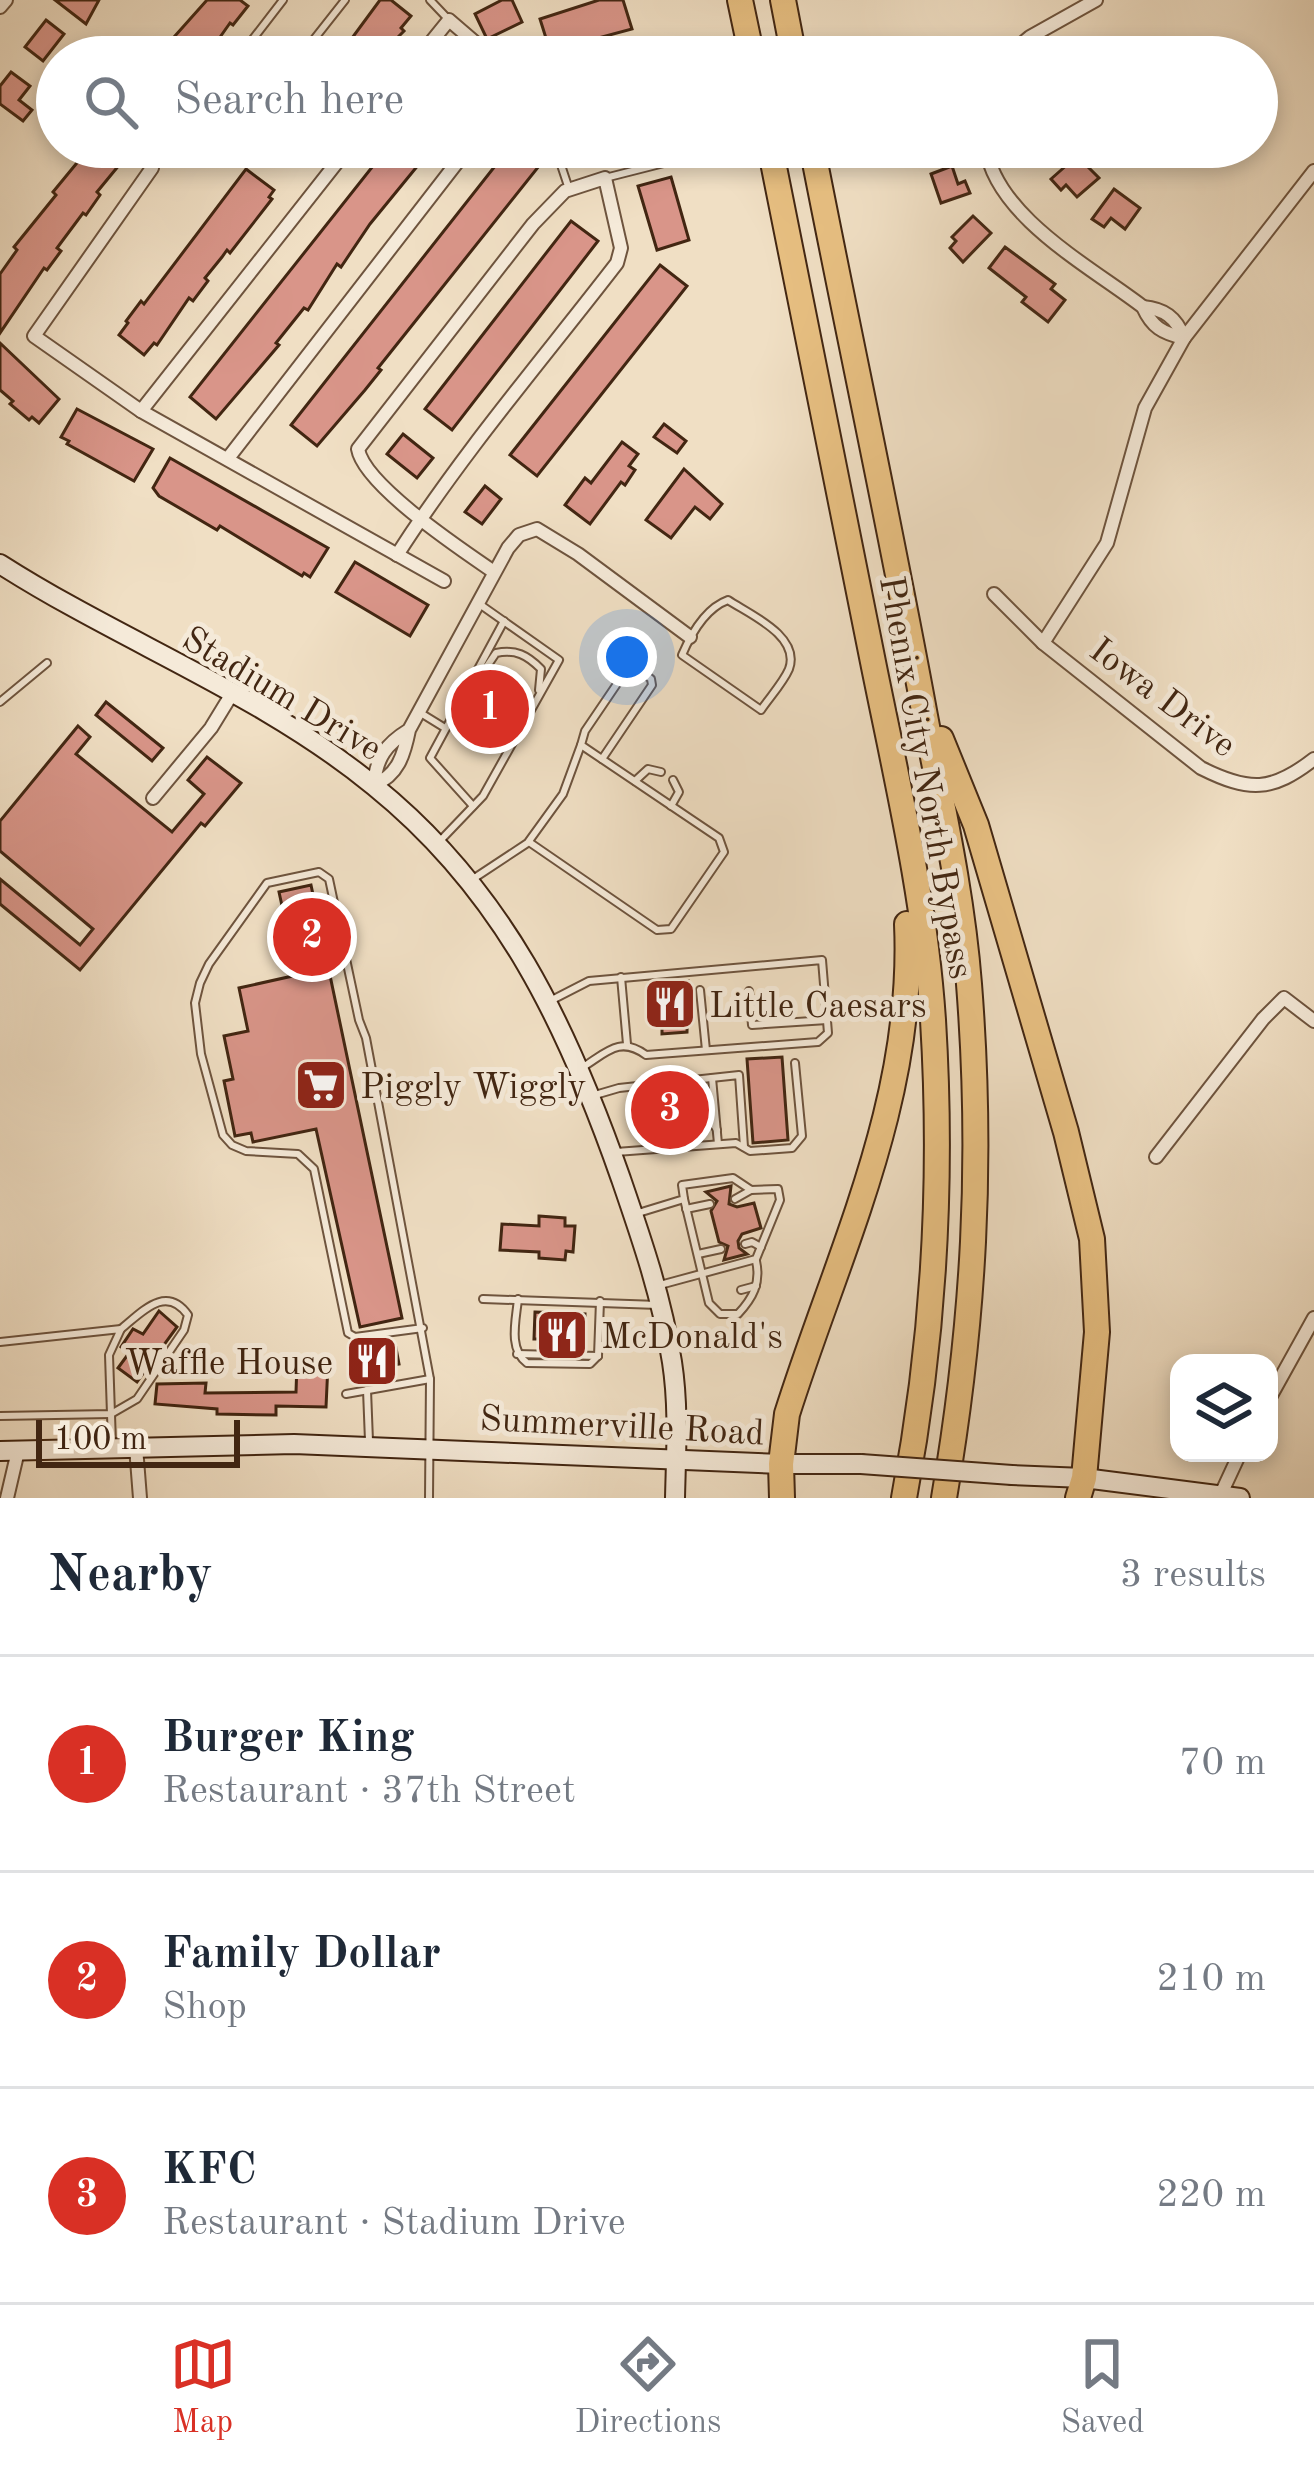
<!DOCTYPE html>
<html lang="en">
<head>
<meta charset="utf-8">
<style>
	body { margin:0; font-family:"Old Standard TT",serif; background:#f6f6f7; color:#1f2937 }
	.controls { position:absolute; right:36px; bottom:36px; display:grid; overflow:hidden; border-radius:24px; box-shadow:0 6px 18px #0003 }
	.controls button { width:108px; height:108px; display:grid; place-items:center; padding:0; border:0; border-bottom:3px solid #e0e1e3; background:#fff; color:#1f2937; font:60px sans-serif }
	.scale { position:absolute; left:36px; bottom:30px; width:204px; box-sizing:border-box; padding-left:12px; border:6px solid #422612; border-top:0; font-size:33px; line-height:42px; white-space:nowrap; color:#422612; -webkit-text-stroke:9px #f5ead9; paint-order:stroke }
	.you { position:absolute; left:627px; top:657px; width:42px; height:42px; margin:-30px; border:9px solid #fff; border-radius:50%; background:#1a73e8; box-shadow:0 0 0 18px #1a73e833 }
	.badge { display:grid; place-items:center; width:78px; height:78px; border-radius:50%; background:#d93025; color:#fff; font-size:39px; font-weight:700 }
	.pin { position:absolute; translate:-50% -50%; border:6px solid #fff; box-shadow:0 3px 12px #0006 }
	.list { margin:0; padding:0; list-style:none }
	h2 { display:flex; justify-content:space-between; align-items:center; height:156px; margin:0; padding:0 48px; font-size:51px }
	h2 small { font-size:39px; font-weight:400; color:#747a83 }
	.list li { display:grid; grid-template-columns:78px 1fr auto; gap:36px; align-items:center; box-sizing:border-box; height:216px; padding:0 48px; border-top:3px solid #e0e1e3 }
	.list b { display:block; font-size:45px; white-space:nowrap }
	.list p { margin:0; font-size:39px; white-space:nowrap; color:#747a83 }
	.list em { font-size:39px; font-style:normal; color:#747a83 }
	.icon { flex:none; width:66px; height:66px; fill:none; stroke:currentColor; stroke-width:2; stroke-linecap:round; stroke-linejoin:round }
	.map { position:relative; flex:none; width:1314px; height:1498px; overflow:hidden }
	.search { position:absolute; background:#fff; box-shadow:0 6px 18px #0003; left:36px; right:36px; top:36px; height:132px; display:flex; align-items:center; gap:30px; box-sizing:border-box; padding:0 42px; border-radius:66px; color:#747a83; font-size:45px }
	.sheet { height:804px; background:#fff }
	nav { display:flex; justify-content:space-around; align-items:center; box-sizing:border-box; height:168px; border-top:3px solid #e0e1e3; background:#fff; font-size:33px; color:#747a83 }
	nav a { display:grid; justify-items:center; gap:6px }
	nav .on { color:#d93025 }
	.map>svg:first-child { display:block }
</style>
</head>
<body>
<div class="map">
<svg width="1314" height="1498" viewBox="0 0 1314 1498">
	<rect width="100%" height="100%" fill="#f0dfc4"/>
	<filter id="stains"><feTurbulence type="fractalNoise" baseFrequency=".00167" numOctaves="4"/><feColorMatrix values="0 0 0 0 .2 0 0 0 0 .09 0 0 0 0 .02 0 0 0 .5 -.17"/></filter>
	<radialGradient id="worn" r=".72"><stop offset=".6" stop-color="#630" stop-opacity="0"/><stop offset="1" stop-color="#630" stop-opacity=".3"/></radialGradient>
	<g fill="#d99589" stroke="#422612" stroke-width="3">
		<polygon points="55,0 99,0 86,24"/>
		<polygon points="207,0 240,0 248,6 233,25 230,23 206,57 163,57 170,48 166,46"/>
		<polygon points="380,0 391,0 411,16 401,28 404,31 378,57 338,57"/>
		<polygon points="502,0 512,0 522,22 487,39 475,14"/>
		<polygon points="599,0 623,0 632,29 550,51 540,19"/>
		<polygon points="46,20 64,34 43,61 25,47"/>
		<polygon points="11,72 30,86 19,100 32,110 23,121 0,104 0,86"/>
		<polygon points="90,147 134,147 97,192 100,195 86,215 83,213 57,248 61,251 47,270 44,268 0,333 0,274 17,250 14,247 56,195 53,192"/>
		<polygon points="388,147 433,147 370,224 341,267 337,264 308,310 304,308 276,343 279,345 216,419 190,397"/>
		<polygon points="510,147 536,147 547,156 378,368 381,370 365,390 317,446 291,425"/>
		<polygon points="1077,156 1099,178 1077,197 1066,185 1061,190 1051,179"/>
		<polygon points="952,166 958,184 965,181 970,193 941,203 931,174"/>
		<polygon points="246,169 274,190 269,197 272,199 230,253 227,250 222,257 205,278 208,281 193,301 189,298 157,345 154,343 144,355 119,335 128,323 126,321 141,301 144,304"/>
		<polygon points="671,177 689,240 657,250 638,186"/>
		<polygon points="1114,189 1140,208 1125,229 1111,218 1104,227 1092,219"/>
		<polygon points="973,216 991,233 963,262 950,248 956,241 952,237"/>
		<polygon points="571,221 598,241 452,430 425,409"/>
		<polygon points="1005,247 1055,284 1051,289 1065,300 1048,322 1022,302 1026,297 989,268"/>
		<polygon points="660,265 687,286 537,476 510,455"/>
		<polygon points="0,343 59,399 39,423 32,417 29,420 10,404 13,401 0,390"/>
		<polygon points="77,409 153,449 134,481 67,444 69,441 61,437"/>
		<polygon points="664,424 686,441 677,453 654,437"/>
		<polygon points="403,434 433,458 417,478 387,454"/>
		<polygon points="622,442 638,454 629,466 635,470 625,485 621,482 590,524 565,505 585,478 591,483"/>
		<polygon points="170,458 328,548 310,577 304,573 302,576 220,526 217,530 159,496 153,488"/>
		<polygon points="684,469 722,504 710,519 695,507 671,538 646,520"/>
		<polygon points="485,486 501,499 482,524 465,512"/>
		<polygon points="355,562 428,605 410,636 336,592"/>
		<polygon points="492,672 519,688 487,740 462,725"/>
		<polygon points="106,702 163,748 152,761 96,715"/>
		<polygon points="78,726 90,737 76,754 172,832 204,794 188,780 207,757 241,783 205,826 201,823 80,970 0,904 0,879 80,945 93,929 0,851 0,821"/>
		<polygon points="311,885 402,1318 360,1327 316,1129 253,1142 251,1133 235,1136 224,1081 233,1079 224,1036 248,1031 239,988 297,975 279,892"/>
		<polygon points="688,981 687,1032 662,1034 662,1025 652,1021 653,985"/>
		<polygon points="782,1057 788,1140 753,1143 747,1059"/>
		<polygon points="691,1100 693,1120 649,1124 647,1102"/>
		<polygon points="731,1186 729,1204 737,1207 754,1203 761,1228 742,1234 738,1241 739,1248 747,1254 724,1260 728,1246 719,1242 711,1211 717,1201 706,1192"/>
		<polygon points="539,1216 565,1218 565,1226 575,1226 573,1252 566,1251 565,1260 539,1258 539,1252 500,1250 502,1224 539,1226"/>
		<polygon points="159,1311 177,1327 137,1382 118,1368 129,1353 121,1347 133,1329 143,1334"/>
		<polygon points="535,1312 585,1314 584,1348 542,1347 542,1339 534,1339"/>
		<polygon points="396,1348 399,1364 351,1372 349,1356"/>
		<polygon points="297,1363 328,1364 326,1407 276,1406 276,1415 217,1414 217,1409 155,1404 157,1384 206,1383 205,1393 296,1392"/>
	</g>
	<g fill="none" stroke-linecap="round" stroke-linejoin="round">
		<g stroke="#6e543e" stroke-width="10">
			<g id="lane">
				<polyline points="430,0 449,20"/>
				<polyline points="239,57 283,0"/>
				<polyline points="300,57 345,0"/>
				<polyline points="555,147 569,189"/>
				<polyline points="605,178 664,163"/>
				<path d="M728,600C749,614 801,636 789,669C783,683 769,698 761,710L682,655C691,634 706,608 728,600Z"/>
				<polyline points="0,702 47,663"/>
				<path d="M460,706L496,653C516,649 527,655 541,669L539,690"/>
				<polyline points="419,712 445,728"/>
				<polyline points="602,759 652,685 651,679 631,663"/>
				<polyline points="635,781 648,769 661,772"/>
				<polyline points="473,806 430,758 504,621"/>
				<polyline points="671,806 679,792 673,780"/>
				<polyline points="529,841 563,794 581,745"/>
				<polyline points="438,843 483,796 559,660 478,603"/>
				<polyline points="473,879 529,842 657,930 671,929 724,852 719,838 581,745 585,731 642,647"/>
				<polyline points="621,977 627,1044"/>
				<polyline points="700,990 706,1050"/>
				<polyline points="749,991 752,1025 827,1020"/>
				<path d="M550,1001L589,981L822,960L828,1033L818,1042L646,1055C620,1036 607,1052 583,1067"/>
				<polyline points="712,1078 718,1144"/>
				<polyline points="639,1087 647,1095 696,1092 703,1097 706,1112 717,1130"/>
				<polyline points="595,1095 619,1088 739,1075 744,1147"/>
				<polyline points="616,1152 736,1143 750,1151 792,1148 802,1136 795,1063"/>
				<path d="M684,1199L709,1303L720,1314H738C753,1298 761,1283 756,1261"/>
				<polyline points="735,1199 751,1190"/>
				<polyline points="686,1209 710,1204"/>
				<polyline points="635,1214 684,1199 682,1185 733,1178 751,1190 778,1189 780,1200 756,1259 660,1285"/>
				<polyline points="745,1244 752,1242 761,1247"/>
				<polyline points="698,1254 721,1249"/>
				<polyline points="741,1290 756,1286"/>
				<polyline points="483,1299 658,1305"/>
				<path d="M518,1299C516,1320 508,1349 527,1363L590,1364L598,1356"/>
				<polyline points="423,1328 355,1337 348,1333 314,1169 298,1154 246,1151 232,1145 223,1135 201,1054 195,1003 200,983 209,964 267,883 319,872 329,879 359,1020 366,1038 430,1379 429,1498"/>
				<polyline points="0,1342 121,1329 109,1355 112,1444"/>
				<polyline points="517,1354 598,1356"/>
				<polyline points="598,1356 600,1301"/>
				<polyline points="367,1390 369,1441"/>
				<polyline points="346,1394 430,1379"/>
				<path d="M0,1416L111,1414L137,1399L184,1330L188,1315C166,1284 142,1312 121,1329"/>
			</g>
		</g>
		<g stroke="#6e543e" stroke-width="16">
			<g id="street">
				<polyline points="0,7 6,0"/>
				<polyline points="419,57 449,20 492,57"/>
				<polyline points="1006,57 1030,37 1096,0"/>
				<path d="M986,147C995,216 1091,267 1143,307C1152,327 1162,333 1184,338"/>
				<polyline points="152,168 34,336 141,411 444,581"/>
				<path d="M1143,307C1164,309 1176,317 1184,338"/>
				<polyline points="141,411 349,147"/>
				<polyline points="229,457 469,147"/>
				<path d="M397,555C463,452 543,359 617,263L621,248L605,178L565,191L533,224L358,449C364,485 462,550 494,572"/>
				<path d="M994,594L1043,643L1201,768C1249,792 1272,792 1314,759"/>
				<polyline points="1043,643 1107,543 1145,408 1184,338 1314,171"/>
				<path d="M409,730C386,744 376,758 374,785C398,775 404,755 409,730L508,548L519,535L537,529L578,554L690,637"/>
				<polyline points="153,798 211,728 233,692"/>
				<polyline points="1156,1157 1263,1019 1284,998 1314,1021"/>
				<polyline points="1269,1399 1314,1318"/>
				<polyline points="136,1447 140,1498"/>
				<polyline points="1221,1494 1240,1453"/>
				<polyline points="7,1498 18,1451"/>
			</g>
		</g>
		<g stroke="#422612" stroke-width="22">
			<g id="secondary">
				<path d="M0,564C122,642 262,694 374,786C504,891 567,1025 621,1179C642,1240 662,1298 672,1362C679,1407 676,1453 675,1498"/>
				<polyline points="0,1451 294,1444 781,1464 861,1464"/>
				<polyline points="1012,1475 1084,1478 1240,1498"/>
			</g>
		</g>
		<g stroke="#422612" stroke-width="28">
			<g id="highway">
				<polyline points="740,0 752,57"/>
				<polyline points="783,0 794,57"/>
				<path d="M770,147C805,319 839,491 873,662C897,781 925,899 933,1020C943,1181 934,1340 904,1498"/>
				<path d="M812,147C849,337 890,525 925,716C942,805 962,893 969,984C983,1162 974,1322 944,1498"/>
				<polyline points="941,739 976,825 1066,1132 1092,1239 1097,1332 1084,1478 1078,1498"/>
				<path d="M782,1498L781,1464L787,1414C839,1250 915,1101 907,924"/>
			</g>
		</g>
		<use href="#lane" stroke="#f5ead9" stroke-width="6"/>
		<use href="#street" stroke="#f5ead9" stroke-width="12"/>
		<use href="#secondary" stroke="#f5ead9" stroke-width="18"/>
		<use href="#highway" stroke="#e8c082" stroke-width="24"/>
		<g stroke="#422612" stroke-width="22" stroke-linecap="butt">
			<polyline id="secondary-bridge" points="861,1464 1012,1475"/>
		</g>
		<use href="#secondary-bridge" stroke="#f5ead9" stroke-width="18"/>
	</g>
	<defs>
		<g id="restaurant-square" transform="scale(2.7)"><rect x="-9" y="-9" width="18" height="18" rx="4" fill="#8f2418" stroke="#f5ead9"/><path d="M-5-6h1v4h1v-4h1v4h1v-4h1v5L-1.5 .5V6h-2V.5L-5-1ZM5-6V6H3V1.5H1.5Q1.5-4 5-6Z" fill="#fff"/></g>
		<g id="supermarket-square" transform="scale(2.7)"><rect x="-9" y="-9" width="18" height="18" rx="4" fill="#8f2418" stroke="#f5ead9"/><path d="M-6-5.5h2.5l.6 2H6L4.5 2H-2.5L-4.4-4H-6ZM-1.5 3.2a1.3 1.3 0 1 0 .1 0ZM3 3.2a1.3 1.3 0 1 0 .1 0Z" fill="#fff"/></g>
	</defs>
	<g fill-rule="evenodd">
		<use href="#restaurant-square" x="670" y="1004"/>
		<use href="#supermarket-square" x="321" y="1085"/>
		<use href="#restaurant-square" x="562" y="1335"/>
		<use href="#restaurant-square" x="372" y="1361"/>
	</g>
	<g text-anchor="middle" stroke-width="10" stroke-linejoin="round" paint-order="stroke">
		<g font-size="36" fill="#422612" stroke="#f5ead9">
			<text transform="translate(283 692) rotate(31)" y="13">Stadium Drive</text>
			<text transform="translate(1164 696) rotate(37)" y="13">Iowa Drive</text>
			<text transform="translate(928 777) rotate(80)" y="13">Phenix City North Bypass</text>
			<text transform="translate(622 1424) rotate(3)" y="13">Summerville Road</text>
		</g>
		<g font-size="36" fill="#422612" stroke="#f5ead9" text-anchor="start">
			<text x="709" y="1017">Little Caesars</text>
			<text x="360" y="1098">Piggly Wiggly</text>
			<text x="601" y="1348">McDonald's</text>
			<text x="333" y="1374" text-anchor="end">Waffle House</text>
		</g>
	</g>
	<rect width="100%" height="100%" filter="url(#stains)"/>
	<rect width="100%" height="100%" fill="url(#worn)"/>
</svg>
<div class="controls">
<button><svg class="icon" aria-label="layers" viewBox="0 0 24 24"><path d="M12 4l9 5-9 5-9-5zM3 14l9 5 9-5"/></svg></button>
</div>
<div class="scale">100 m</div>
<div class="you"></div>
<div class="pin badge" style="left:490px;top:709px">1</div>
<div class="pin badge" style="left:312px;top:937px">2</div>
<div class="pin badge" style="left:670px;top:1110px">3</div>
<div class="search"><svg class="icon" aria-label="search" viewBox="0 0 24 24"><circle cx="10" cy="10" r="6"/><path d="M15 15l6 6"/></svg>Search here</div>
</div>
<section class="sheet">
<h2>Nearby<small>3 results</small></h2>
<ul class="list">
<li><span class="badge">1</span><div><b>Burger King</b><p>Restaurant · 37th Street</p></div><em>70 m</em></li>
<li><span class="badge">2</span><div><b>Family Dollar</b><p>Shop</p></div><em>210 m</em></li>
<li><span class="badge">3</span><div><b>KFC</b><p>Restaurant · Stadium Drive</p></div><em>220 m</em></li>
</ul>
</section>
<nav>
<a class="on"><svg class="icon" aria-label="map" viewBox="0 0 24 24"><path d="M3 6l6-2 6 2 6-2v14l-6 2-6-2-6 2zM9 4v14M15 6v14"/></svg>Map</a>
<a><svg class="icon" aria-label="directions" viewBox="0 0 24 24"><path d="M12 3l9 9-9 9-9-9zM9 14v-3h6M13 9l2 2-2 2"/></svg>Directions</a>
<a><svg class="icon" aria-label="saved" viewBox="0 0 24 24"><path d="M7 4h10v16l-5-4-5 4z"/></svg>Saved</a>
</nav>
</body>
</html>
